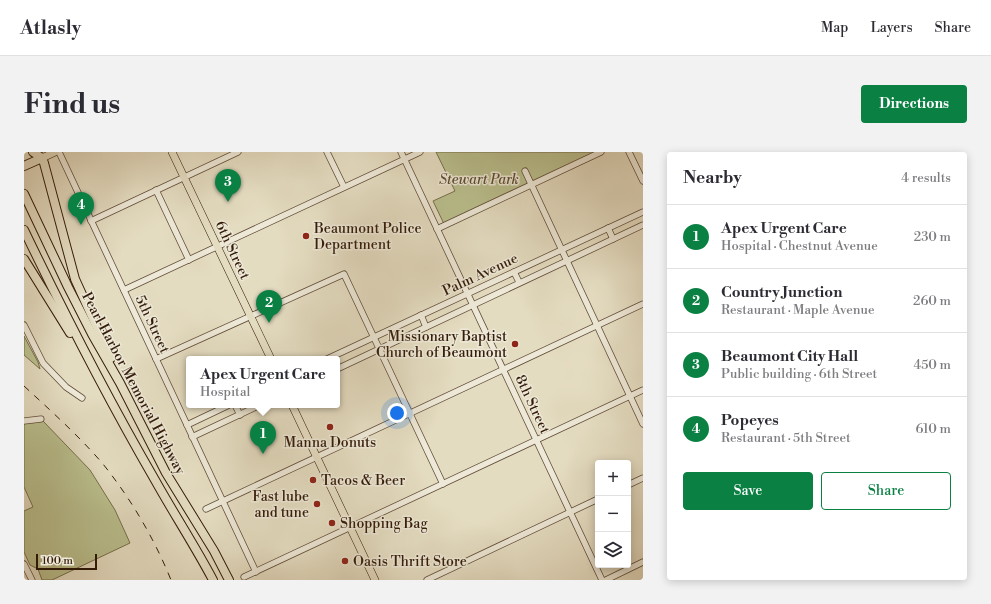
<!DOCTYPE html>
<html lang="en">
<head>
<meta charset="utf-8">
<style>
	body { margin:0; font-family:"Libre Bodoni",serif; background:#f2f2f3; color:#2b2b33 }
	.controls { position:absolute; right:12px; bottom:12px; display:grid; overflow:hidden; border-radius:4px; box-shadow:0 2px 10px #0003 }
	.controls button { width:36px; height:36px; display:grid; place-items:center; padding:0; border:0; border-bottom:1px solid #e1e1e2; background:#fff; color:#2b2b33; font:20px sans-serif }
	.scale { position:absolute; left:12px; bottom:10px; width:61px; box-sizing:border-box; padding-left:4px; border:2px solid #341c09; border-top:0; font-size:11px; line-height:14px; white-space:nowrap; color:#341c09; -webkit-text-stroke:3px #ede8d7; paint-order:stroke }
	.you { position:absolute; left:373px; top:261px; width:14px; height:14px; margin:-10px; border:3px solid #fff; border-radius:50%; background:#1a73e8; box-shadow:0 0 0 6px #1a73e833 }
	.badge { display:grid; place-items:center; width:26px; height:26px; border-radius:50%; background:#0b8043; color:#fff; font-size:13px; font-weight:700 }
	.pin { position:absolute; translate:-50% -33px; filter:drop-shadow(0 1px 2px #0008) }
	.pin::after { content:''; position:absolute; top:21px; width:14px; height:12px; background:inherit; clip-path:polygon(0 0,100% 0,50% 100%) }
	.popup { position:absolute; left:162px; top:204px; width:154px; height:52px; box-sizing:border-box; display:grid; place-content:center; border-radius:4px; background:#fff; filter:drop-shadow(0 1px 3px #0005); font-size:13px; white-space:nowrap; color:#7c7c81 }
	.popup b { font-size:15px; color:#2b2b33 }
	.popup::after { content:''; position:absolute; left:50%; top:100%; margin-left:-8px; border:8px solid transparent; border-top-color:#fff }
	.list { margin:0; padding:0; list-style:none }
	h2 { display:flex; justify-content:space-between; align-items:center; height:52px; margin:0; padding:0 16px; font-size:17px }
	h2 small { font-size:13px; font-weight:400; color:#7c7c81 }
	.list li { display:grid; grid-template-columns:26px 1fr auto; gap:12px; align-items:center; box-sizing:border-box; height:64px; padding:0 16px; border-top:1px solid #e1e1e2 }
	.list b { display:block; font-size:15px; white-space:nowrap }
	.list p { margin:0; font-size:13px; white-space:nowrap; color:#7c7c81 }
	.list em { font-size:13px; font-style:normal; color:#7c7c81 }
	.actions { display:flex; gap:8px; padding:12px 16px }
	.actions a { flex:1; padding:9px 0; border:1px solid #0b8043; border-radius:4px; text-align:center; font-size:14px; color:#0b8043 }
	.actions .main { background:#0b8043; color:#fff }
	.icon { flex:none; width:22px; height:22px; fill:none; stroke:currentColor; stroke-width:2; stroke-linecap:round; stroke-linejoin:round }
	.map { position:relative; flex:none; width:619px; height:428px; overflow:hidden; border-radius:4px }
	header { display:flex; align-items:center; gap:24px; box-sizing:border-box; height:56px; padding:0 20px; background:#fff; border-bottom:1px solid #e1e1e2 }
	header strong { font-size:19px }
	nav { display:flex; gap:22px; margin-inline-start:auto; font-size:14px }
	.intro { display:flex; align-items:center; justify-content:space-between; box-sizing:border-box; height:96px; padding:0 24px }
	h1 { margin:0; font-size:28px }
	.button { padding:10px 18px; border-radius:4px; background:#0b8043; color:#fff; font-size:14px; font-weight:700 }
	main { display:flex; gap:24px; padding:0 24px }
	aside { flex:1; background:#fff; border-radius:4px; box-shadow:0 2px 10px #0003 }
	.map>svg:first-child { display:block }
</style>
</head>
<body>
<header>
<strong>Atlasly</strong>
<nav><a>Map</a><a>Layers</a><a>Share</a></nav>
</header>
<div class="intro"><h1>Find us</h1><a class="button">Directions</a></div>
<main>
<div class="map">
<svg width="619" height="428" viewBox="0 0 619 428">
	<rect width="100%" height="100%" fill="#e4dcc1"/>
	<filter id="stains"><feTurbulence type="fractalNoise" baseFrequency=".005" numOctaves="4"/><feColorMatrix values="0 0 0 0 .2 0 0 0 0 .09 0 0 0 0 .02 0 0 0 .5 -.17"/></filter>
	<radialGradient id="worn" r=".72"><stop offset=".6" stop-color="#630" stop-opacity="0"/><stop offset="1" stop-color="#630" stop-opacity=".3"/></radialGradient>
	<g fill="#babf8e" stroke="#776e4c">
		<polygon points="412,0 579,0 420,72 409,49 431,39"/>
		<polygon points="0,184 14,210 16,217 0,203"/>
		<polygon points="19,269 66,318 91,358 106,391 28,428 18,428 14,417 6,413 0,400 0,359 9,355 0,335 0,272 5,270"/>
	</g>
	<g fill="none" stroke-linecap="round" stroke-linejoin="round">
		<g stroke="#604c37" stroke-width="7">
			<g id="minor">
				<polyline points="35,0 232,420"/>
				<polyline points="303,0 320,35"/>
				<polyline points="377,0 578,428"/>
				<polyline points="605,0 619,29"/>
				<polyline points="501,19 619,272"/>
				<polyline points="132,38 165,108"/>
				<polyline points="67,69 214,0"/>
				<polyline points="584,76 589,87"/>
				<polyline points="413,77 577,0"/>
				<polyline points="490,120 495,130"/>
				<polyline points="100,138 396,0"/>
				<polyline points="397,163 402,175"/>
				<polyline points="0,173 19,211 42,235 58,246"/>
				<polyline points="132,207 320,122 419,332"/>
				<polyline points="303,207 619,60"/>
				<polyline points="313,217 619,73"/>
				<polyline points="211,253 216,263"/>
				<polyline points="0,269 17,267"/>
				<polyline points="163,273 205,253"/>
				<polyline points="168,285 236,253"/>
				<polyline points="604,333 619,326"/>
				<polyline points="182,357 619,152"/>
				<polyline points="0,412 8,428"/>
				<polyline points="220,425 619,238"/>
				<polyline points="403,428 574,347"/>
				<polyline points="582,428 619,410"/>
			</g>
		</g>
		<g stroke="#341c09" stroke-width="8">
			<g id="major">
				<polyline points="148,0 247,207"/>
				<polyline points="18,6 31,0"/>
				<polyline points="268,253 351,428"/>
			</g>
		</g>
		<g stroke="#341c09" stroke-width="10">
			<g id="highway">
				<polyline points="9,0 18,6 20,11 51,127 87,206"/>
				<polyline points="0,14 18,6"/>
				<polyline points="0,42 44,135 68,182 96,231 142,321 190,399 205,428"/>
				<path d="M0,78C41,163 84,247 131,328C150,362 171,394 189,428"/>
				<polyline points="0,107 46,181"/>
			</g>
		</g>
		<use href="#minor" stroke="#ede8d7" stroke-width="5.5"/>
		<use href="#major" stroke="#e4dcc1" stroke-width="7"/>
		<use href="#highway" stroke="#e4dcc1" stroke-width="8"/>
		<path stroke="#341c09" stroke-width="1" stroke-dasharray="7 7" stroke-linecap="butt" d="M0,234C27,259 55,284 79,312C107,347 130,386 147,428"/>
	</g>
	<g fill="#8f2418" stroke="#ede8d7" stroke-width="1.5">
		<circle cx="282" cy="84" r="4"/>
		<circle cx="491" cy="192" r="4"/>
		<circle cx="306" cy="275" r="4"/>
		<circle cx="289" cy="328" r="4"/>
		<circle cx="293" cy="352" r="4"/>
		<circle cx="308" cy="371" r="4"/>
		<circle cx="321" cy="409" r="4"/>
	</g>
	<g text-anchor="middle" stroke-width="3" stroke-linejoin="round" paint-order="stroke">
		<g font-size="14" font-style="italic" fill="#5c4d31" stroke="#ede8d7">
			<text x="455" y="32">Stewart Park</text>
		</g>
		<g font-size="14" fill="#341c09" stroke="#ede8d7" text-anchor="start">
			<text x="290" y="81">Beaumont Police<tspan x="290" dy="16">Department</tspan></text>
			<text x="483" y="189" text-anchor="end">Missionary Baptist<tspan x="483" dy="16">Church of Beaumont</tspan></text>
			<text x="306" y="295" text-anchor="middle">Manna Donuts</text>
			<text x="297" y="333">Tacos &amp; Beer</text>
			<text x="285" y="349" text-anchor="end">Fast lube<tspan x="285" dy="16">and tune</tspan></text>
			<text x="316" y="376">Shopping Bag</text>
			<text x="329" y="414">Oasis Thrift Store</text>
		</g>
		<g font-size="14" fill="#341c09" stroke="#ede8d7">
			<text transform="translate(209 98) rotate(65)" y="5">6th Street</text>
			<text transform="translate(456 122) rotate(-25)" y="5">Palm Avenue</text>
			<text transform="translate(129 172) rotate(65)" y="5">5th Street</text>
			<text transform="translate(110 231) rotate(62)" y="5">Pearl Harbor Memorial Highway</text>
			<text transform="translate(509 252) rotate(65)" y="5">8th Street</text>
		</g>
	</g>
	<rect width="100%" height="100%" filter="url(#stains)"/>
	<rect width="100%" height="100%" fill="url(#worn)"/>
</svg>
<div class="controls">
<button>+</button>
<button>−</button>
<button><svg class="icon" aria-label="layers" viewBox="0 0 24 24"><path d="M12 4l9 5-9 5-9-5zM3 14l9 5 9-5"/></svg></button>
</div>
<div class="scale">100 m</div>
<div class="you"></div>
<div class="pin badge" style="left:239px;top:302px">1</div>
<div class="popup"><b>Apex Urgent Care</b>Hospital</div>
<div class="pin badge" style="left:245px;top:171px">2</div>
<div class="pin badge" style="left:204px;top:50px">3</div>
<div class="pin badge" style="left:57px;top:73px">4</div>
</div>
<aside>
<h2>Nearby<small>4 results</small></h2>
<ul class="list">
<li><span class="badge">1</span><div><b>Apex Urgent Care</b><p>Hospital · Chestnut Avenue</p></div><em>230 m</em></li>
<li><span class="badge">2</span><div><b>Country Junction</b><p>Restaurant · Maple Avenue</p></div><em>260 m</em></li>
<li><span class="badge">3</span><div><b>Beaumont City Hall</b><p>Public building · 6th Street</p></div><em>450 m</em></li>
<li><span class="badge">4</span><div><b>Popeyes</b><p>Restaurant · 5th Street</p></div><em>610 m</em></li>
</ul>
<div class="actions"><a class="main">Save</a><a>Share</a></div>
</aside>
</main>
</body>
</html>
